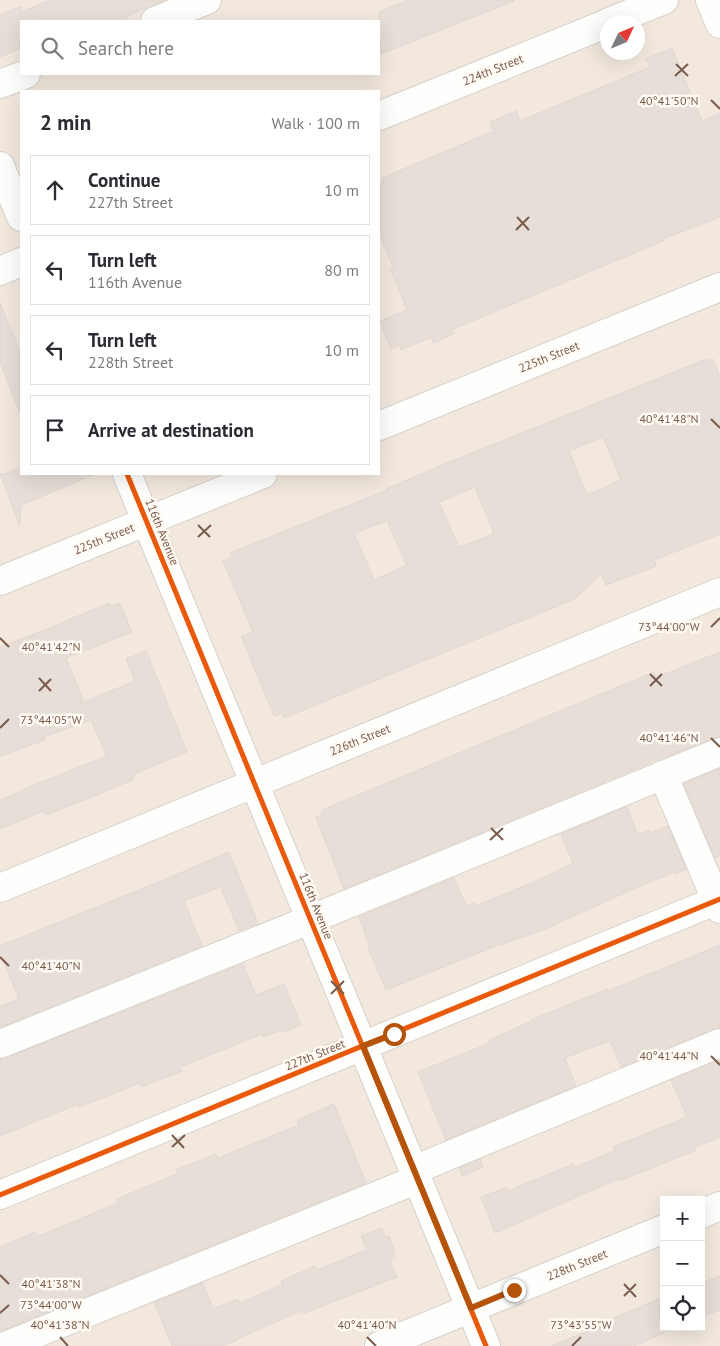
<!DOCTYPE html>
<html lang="en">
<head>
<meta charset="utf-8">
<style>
	body { margin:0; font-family:"PT Sans",sans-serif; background:#f2f2f3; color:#2b2b33 }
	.controls { position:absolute; right:15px; bottom:15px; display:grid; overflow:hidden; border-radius:0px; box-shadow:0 5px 20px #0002 }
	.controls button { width:45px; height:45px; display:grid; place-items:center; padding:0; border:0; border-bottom:1px solid #e1e1e2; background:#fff; color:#2b2b33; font:25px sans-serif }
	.compass { position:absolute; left:600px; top:15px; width:45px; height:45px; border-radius:50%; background:#fff; box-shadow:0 5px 20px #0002; rotate:46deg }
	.stop { position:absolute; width:15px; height:15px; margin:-11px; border:4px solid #b45309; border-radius:50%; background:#fff }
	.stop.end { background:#b45309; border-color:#fff; box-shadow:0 1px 5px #0008 }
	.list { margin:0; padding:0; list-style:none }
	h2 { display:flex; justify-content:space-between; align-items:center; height:65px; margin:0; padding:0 20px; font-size:21px }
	h2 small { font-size:16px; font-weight:400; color:#7c7c81 }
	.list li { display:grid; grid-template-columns:32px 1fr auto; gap:15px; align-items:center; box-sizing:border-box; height:70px; margin:0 10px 10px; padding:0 10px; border:1px solid #e1e1e2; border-radius:0px }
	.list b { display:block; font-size:19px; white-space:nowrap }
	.list p { margin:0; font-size:16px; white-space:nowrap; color:#7c7c81 }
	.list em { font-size:16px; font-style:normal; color:#7c7c81 }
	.icon { flex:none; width:28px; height:28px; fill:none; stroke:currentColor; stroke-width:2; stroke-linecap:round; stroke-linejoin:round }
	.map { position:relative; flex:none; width:720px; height:1346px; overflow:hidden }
	.search { position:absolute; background:#fff; box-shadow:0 5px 20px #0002; left:20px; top:20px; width:360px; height:55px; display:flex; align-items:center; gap:12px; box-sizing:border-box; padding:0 18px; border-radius:0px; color:#7c7c81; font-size:19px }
	.panel { position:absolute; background:#fff; box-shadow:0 5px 20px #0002; left:20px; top:90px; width:360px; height:385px; border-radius:0px }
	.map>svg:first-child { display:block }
</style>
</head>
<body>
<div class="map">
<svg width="720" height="1346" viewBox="0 0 720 1346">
	<rect width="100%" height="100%" fill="#f9f5f0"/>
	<path fill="#f2e8de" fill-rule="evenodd" d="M0,0H720V1346H0ZM21,21H379V74H21ZM608,22H638V52H608ZM21,91H379V474H21ZM664,1200H701V1327H664Z"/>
	<g fill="#e6ded7" stroke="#e2d8d2" fill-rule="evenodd">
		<polygon points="51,0 165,0 127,16 129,21 21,21 21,48 0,57 0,15 21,6 21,12"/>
		<polygon points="408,0 514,0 514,1 379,55 379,12"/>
		<polygon points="672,48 702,121 720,113 720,217 663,239 663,241 451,330 453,334 434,343 431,337 401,350 400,345 391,349 380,321 407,310 390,268 393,267 379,233 379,183 383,181 382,178 494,131 490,122 516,111 520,121 650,67 646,59"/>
		<polygon points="0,303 21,354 21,413 20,413 0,362"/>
		<path d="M706,359L707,362L713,359L720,377V534L654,560L656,566L606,585L601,574L575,599L284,718L282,713L274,716L241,636L253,632L223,561L232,557L230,553L387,490L386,489L457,459ZM603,437L621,480L587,495L569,451ZM475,487L494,534L459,547L439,502ZM387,521L407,565L374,580L354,533Z"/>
		<polygon points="21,467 21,474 95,474 21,505 20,526 0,474 5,474"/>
		<polygon points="110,603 111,606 120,603 132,632 66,658 84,702 135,681 126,659 146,651 187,752 132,775 134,779 97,795 46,815 44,811 0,829 0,800 22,791 22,790 107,756 91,720 43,737 45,740 0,756 0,647 63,623 63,622"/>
		<polygon points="720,652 720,737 714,738 657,760 344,889 316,817 323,814 322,810 654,672 655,677 665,674"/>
		<polygon points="720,769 720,855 715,858 684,784"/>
		<polygon points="627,807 638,835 650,830 651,833 668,826 686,869 675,874 674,872 631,890 545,929 501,945 501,944 386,990 368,948 370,947 359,917 454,878 466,906 474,903 475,906 541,879 573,863 561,834"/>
		<polygon points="229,852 258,923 239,931 221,887 184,901 202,946 0,1027 0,1006 19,999 0,953 0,946 161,881"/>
		<polygon points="720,945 720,1028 714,1029 621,1067 610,1041 587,1049 565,1058 576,1086 446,1140 418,1072 490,1043 489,1040 532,1021 531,1020 607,989 608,991"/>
		<polygon points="243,964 256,995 284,984 301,1025 284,1032 283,1030 263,1037 262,1034 180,1067 182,1071 141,1087 140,1083 79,1107 78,1104 0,1136 0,1059 6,1058"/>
		<polygon points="720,1060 720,1137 695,1147 696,1150 619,1181 618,1179 495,1233 481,1197 506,1188 508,1191 573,1164 574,1168 614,1151 613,1147 687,1117 671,1080"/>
		<polygon points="334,1104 366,1183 0,1331 0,1247 35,1232 37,1237 118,1203 117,1199 177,1174 176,1170 216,1154 218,1158 279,1133 299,1125 297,1120"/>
		<polygon points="480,1159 483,1167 462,1176 459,1168"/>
		<polygon points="381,1228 385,1237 389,1236 395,1253 394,1254 395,1258 390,1260 397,1277 304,1313 303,1310 237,1339 238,1340 224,1346 172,1346 154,1302 203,1283 213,1309 238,1299 240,1303 283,1284 281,1281 315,1266 316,1270 367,1250 361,1236"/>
		<polygon points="720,1276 720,1310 701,1317 701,1283"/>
		<polygon points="664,1297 664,1333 634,1346 552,1346 590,1330 589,1328"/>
	</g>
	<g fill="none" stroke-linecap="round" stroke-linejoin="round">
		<g stroke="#d7d1cb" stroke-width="30">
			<g id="minor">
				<polyline points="710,0 720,24"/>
				<polyline points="155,21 207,0"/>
				<polyline points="609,22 664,0"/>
				<polyline points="0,84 26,74"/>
				<polyline points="379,116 608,23"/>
				<polyline points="0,166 21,217"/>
				<polyline points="0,271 21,262"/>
				<polyline points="379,426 720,287"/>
				<polyline points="127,474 486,1346"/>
				<polyline points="0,581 263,474"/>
				<polyline points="663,775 720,909"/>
				<polyline points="0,888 720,592"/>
				<polyline points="0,1044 287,929 720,752"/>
				<polyline points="414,1170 720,1043"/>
				<polyline points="0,1195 720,899"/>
				<polyline points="701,1214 720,1206"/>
				<polyline points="5,1346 418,1179"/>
				<polyline points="379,1346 664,1229"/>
			</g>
		</g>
		<use href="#minor" stroke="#fefefd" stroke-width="28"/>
		<g stroke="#fffaf3" stroke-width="8">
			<g id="cycleway">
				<polyline points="127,474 486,1346"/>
				<polyline points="0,1195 720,899"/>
			</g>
		</g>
		<use href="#cycleway" stroke="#e8590c" stroke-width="5"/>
	</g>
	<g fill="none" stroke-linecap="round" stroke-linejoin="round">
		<polyline stroke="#b45309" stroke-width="6" points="394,1034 363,1046 471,1308 514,1290"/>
	</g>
	<path fill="none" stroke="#7a5c4d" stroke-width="2" d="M676,64L688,76M675,76L688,64M711,100L720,109M517,217L529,230M516,230L529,217M711,419L720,428M198,525L210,537M198,537L211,525M711,627L720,618M0,638L9,647M650,674L662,686M39,678L51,691M650,686L662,674M39,691L51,679M0,728L9,719M711,738L720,747M491,828L503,840M490,840L503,828M0,957L9,966M331,981L344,994M331,994L344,981M711,1056L720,1065M172,1135L184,1148M172,1147L185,1135M0,1275L9,1284M624,1284L636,1297M624,1296L636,1284M0,1313L9,1305M60,1337L68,1346M367,1337L376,1346M572,1346L581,1337"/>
	<g text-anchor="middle" stroke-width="5" stroke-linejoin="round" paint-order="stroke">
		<g font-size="12" fill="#7a5c4d" stroke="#fffaf3">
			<text transform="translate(493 70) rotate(-22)" y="4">224th Street</text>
			<text transform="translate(549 357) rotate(-22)" y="4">225th Street</text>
			<text transform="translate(162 532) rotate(68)" y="4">116th Avenue</text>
			<text transform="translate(104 539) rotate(-22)" y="4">225th Street</text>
			<text transform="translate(360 740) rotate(-22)" y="4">226th Street</text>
			<text transform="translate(316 906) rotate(68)" y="4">116th Avenue</text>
			<text transform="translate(315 1055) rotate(-22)" y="4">227th Street</text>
			<text transform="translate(577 1265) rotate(-22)" y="4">228th Street</text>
		</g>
	</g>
	<g font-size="12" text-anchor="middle" fill="#7a5c4d" stroke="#fffaf3" stroke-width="5" stroke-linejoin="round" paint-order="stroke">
		<text x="669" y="105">40°41'50"N</text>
		<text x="669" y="423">40°41'48"N</text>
		<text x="669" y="631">73°44'00"W</text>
		<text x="51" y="651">40°41'42"N</text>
		<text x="51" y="724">73°44'05"W</text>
		<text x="669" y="742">40°41'46"N</text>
		<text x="51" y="970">40°41'40"N</text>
		<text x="669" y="1060">40°41'44"N</text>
		<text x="51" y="1288">40°41'38"N</text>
		<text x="51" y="1309">73°44'00"W</text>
		<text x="60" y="1329">40°41'38"N</text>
		<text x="367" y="1329">40°41'40"N</text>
		<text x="581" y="1329">73°43'55"W</text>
	</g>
</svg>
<div class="controls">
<button>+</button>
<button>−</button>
<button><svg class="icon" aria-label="locate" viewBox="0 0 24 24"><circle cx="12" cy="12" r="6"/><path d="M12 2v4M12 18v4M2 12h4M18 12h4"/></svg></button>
</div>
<svg class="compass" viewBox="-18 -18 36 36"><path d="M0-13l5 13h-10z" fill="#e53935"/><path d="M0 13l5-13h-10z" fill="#7c7c81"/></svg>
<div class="stop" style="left:394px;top:1034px"></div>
<div class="stop end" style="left:514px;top:1290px"></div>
<div class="search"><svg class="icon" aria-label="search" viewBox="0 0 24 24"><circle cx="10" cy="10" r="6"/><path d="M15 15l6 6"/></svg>Search here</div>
<section class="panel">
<h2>2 min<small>Walk · 100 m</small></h2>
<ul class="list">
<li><svg class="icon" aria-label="ahead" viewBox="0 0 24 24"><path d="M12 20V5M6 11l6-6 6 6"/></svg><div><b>Continue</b><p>227th Street</p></div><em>10 m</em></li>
<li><svg class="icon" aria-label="left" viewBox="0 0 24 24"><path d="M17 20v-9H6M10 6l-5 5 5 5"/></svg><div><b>Turn left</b><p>116th Avenue</p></div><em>80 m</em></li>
<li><svg class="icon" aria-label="left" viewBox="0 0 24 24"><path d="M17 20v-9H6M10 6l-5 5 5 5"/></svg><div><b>Turn left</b><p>228th Street</p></div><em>10 m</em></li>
<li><svg class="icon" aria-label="arrive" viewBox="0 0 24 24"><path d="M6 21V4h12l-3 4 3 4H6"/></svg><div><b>Arrive at destination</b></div></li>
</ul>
</section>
</div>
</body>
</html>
